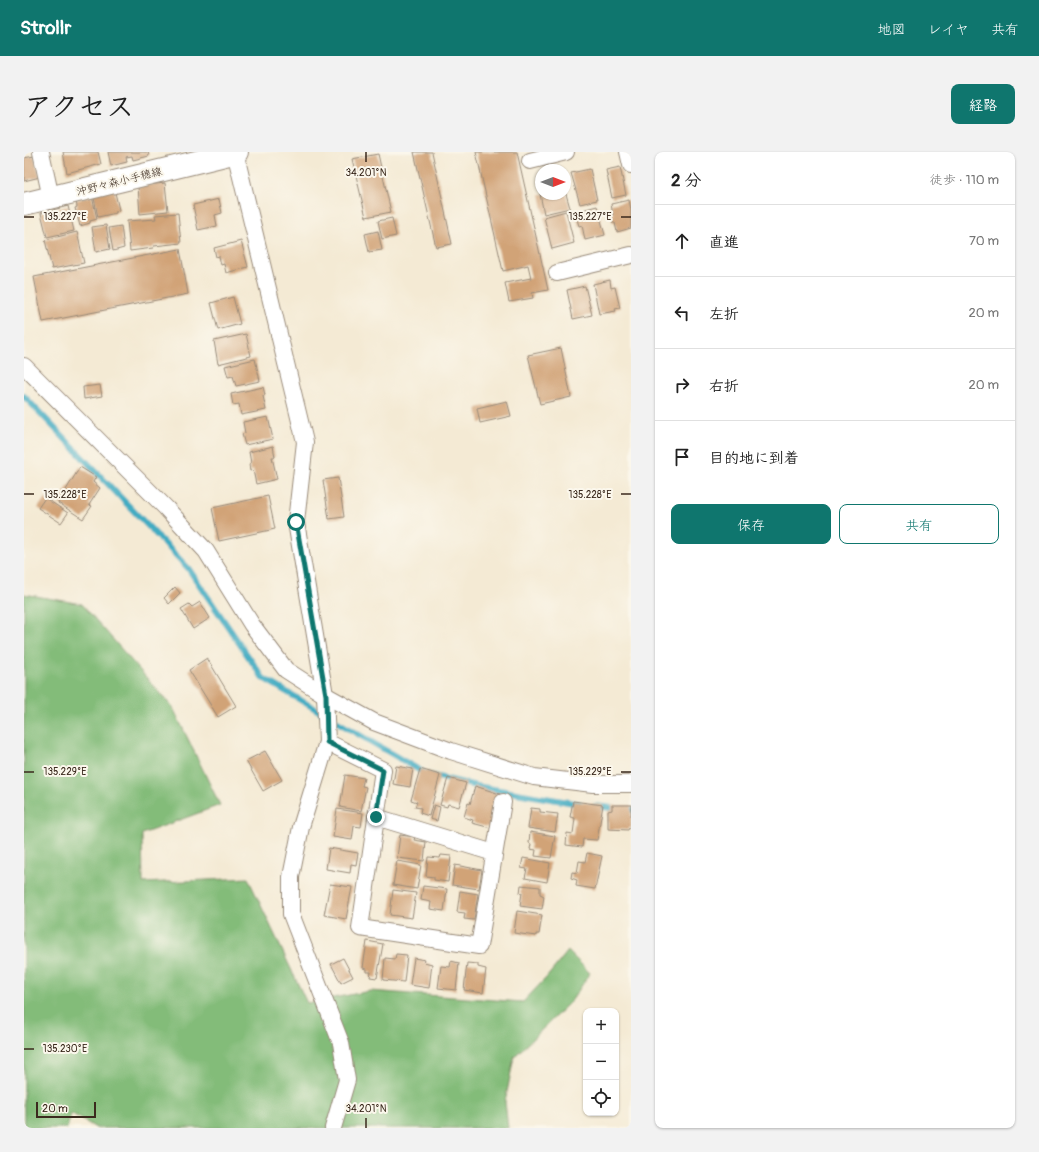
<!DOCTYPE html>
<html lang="ja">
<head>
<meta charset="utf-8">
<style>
	body { margin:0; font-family:Pangolin,"Klee One",sans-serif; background:#f2f2f2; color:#222 }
	.controls { position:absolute; right:12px; bottom:12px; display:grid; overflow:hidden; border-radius:8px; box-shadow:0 1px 3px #0004 }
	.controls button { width:36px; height:36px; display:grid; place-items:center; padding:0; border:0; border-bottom:1px solid #e0e0e0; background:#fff; color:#222; font:20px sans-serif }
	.compass { position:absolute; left:511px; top:12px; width:36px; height:36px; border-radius:50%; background:#fff; box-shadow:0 1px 3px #0004; rotate:90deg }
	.scale { position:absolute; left:12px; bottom:10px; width:60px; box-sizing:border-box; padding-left:4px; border:2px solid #3b2a1e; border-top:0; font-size:11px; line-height:14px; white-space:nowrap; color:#3b2a1e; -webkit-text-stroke:3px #fbf7ec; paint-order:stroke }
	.stop { position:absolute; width:12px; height:12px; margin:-9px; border:3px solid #0f766e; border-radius:50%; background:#fff }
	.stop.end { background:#0f766e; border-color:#fff; box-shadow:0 1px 4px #0008 }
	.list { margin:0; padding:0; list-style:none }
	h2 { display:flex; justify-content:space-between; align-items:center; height:52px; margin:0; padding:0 16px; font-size:17px }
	h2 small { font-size:13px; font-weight:400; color:#767676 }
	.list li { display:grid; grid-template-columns:26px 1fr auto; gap:12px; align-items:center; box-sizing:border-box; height:72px; padding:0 16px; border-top:1px solid #e0e0e0 }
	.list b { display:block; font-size:15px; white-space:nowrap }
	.list em { font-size:13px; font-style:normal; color:#767676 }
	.actions { display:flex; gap:8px; padding:12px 16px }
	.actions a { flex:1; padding:9px 0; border:1px solid #0f766e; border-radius:8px; text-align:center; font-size:14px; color:#0f766e }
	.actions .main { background:#0f766e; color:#fff }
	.icon { flex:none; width:22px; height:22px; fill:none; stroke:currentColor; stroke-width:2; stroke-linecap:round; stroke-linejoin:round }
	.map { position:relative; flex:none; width:607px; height:976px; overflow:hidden; border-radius:8px }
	header { display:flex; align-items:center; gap:24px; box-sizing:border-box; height:56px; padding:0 20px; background:#0f766e; color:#fff }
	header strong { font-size:19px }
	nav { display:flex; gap:22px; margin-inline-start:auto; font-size:14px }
	.intro { display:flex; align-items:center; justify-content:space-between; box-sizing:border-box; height:96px; padding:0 24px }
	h1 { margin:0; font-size:28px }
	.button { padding:10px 18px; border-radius:8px; background:#0f766e; color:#fff; font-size:14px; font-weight:700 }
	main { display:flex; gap:24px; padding:0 24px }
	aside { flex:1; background:#fff; border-radius:8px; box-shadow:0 1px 3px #0004 }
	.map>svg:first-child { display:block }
</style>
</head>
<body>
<header>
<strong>Strollr</strong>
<nav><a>地図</a><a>レイヤ</a><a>共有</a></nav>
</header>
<div class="intro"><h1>アクセス</h1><a class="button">経路</a></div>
<main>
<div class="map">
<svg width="607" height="976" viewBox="0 0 607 976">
	<rect width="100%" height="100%" fill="#fbf7ec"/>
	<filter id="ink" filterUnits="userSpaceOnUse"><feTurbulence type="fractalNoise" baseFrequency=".025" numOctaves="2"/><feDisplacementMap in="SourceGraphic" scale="8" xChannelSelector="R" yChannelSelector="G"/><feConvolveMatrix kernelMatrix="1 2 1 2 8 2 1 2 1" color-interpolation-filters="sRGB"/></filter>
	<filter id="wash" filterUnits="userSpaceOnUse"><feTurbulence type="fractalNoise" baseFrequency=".012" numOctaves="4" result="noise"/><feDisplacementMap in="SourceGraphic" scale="16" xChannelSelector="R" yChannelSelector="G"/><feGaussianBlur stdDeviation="0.9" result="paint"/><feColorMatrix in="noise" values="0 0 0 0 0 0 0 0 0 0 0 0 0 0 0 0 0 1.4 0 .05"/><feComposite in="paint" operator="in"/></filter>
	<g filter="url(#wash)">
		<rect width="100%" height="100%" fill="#f4ead4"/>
		<polygon fill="#83bc79" stroke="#5f734c" points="0,442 58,452 149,556 196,653 118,682 119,731 224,726 283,851 346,839 499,850 523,825 544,799 566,821 548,848 490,905 481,950 484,976 72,976 47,961 43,976 0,976"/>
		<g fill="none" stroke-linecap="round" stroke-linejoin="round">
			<g stroke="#43acc2" stroke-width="6">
				<polyline points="0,244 164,416 239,526 402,622 452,634 556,652"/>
				<polyline points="571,654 607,658"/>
			</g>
		</g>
		<g id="blocks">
			<g fill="#d1a377">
				<polygon points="39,0 74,0 77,12 43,21"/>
				<polygon points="84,0 124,0 125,4 109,8 108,4 102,5 103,10 87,14"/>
				<polygon points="390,0 408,0 428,92 412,95"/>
				<polygon points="452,0 493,0 524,138 508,141 509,146 485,150 481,131 507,126 504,113 479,119"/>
				<polygon points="354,2 367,60 342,65 328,7"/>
				<polygon points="10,4 16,25 0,29 0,6"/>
				<polygon points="596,15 602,43 588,46 582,18"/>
				<polygon points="566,17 573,48 556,52 547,21"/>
				<polygon points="141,31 144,59 116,62 114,34"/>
				<polygon points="90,36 95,58 92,59 92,61 74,65 69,41"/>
				<polygon points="516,42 542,42 546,56 520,62"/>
				<polygon points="68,44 73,67 66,69 66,71 56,74 51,56 53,55 52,48"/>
				<polygon points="195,47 198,61 191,63 193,74 174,78 169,53"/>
				<polygon points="605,48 607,58 607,76 593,80 591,71 589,71 587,63 589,63 587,52"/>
				<polygon points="44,54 50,79 23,85 17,61"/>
				<polygon points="573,54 581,83 561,88 558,73 555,74 551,60"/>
				<polygon points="542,59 550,91 528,97 520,65"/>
				<polygon points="154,61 157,91 130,94 129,96 106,99 103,69 132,67 131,63"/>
				<polygon points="368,66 372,84 358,87 354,69"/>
				<polygon points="82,73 86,97 72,100 68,75"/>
				<polygon points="97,74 100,96 89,99 85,76"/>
				<polygon points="354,79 358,98 345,100 341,82"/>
				<polygon points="53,80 60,111 28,117 21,88"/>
				<polygon points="217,89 224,115 202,121 200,112 197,113 195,104 192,105 190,96"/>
				<polygon points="156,97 164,142 19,170 10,125"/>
				<polygon points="586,128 587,136 591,135 596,156 591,157 592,159 575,162 569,132"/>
				<polygon points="561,134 568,163 549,167 543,138"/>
				<polygon points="209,145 216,172 194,178 187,151"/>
				<polygon points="222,182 227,204 194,212 190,189"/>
				<polygon points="537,196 547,245 516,252 504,203"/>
				<polygon points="231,207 236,229 212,234 209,224 204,225 201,214"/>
				<polygon points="76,233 78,244 60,247 59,235"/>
				<polygon points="239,235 241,243 239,244 242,258 217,263 215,252 209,253 207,242"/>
				<polygon points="483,249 487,264 456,271 453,256"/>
				<polygon points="244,265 249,287 221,293 218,282 221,281 219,270"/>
				<polygon points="249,294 251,305 248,305 253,327 232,332 229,318 226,319 225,312 227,311 225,300"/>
				<polygon points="56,315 72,325 69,330 76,336 65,353 68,354 59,367 34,351"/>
				<polygon points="314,326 320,365 305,367 299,328"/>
				<polygon points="244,344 251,377 195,389 188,356"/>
				<polygon points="21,346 44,361 37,371 14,356"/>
				<polygon points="151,435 156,441 145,452 140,446"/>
				<polygon points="176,450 186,466 169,477 157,457 165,452 168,455"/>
				<polygon points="183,506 212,554 194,565 165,518"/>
				<polygon points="241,599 258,628 239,639 222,609"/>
				<polygon points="372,614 389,617 386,635 369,632"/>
				<polygon points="396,617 416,623 405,664 396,661 397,656 391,655 393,650 387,648"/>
				<polygon points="321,623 340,626 338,634 342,635 337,659 316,655"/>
				<polygon points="424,626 442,631 435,655 424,652 423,655 416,653"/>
				<polygon points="451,634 476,642 467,676 448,671 449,668 440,665 444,651 446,652"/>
				<polygon points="549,649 579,653 573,688 559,687 558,695 542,693 543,681 549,682 551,666 546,665"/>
				<polygon points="410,653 416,655 413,669 406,667"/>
				<polygon points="588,653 607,653 607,676 605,676 604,678 584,677 584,659 588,658"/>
				<polygon points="507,656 516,657 516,660 534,662 531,680 504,676"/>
				<polygon points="313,657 339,661 337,675 330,674 328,688 309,685"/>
				<polygon points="506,680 531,684 527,706 511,704 512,698 506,697 507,692 505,691"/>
				<polygon points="376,683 391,685 390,688 402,690 400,709 373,706"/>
				<polygon points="305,696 334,701 332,713 327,712 326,721 302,717"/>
				<polygon points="563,701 578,704 571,737 552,734 553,728 547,726 548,720 553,721 555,709 561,710"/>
				<polygon points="417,703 427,704 424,730 410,728 410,725 402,724 404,705 416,706"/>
				<polygon points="499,706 526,711 523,730 501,726 503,717 497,716"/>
				<polygon points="373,709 397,713 393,737 369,733"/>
				<polygon points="431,713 458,718 455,737 428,733"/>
				<polygon points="306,732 328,735 322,767 300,763"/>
				<polygon points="497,733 516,735 516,742 520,744 518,757 496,754 498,741 496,741"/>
				<polygon points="399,734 423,737 420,759 406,757 407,750 397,748"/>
				<polygon points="369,738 392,741 388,766 366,763"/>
				<polygon points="436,739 454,742 450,768 440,767 441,761 433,760"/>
				<polygon points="493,759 518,763 515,782 512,782 512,784 490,781"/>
				<polygon points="343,789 359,792 353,826 346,825 347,820 343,820 343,817 339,816"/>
				<polygon points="372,802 383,803 380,830 359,828 361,806 371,807"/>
				<polygon points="319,806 329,825 317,831 307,812"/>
				<polygon points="390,806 401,808 400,810 408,812 405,836 386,833"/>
				<polygon points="427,809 435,811 432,838 414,836 417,814 426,815"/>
				<polygon points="443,811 454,812 454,815 462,817 459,841 440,838"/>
			</g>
		</g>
	</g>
	<g filter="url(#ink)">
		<use href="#blocks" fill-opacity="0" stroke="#988a79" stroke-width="1"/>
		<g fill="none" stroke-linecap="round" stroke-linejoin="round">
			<g stroke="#988a79" stroke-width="18">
				<g id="minor">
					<polyline points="17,0 27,46"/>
					<polyline points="211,0 281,290 272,370 301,543 303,590 277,675 267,725 267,762 317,891 323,928 309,976"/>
					<polyline points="604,0 607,13"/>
					<polyline points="506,9 542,0"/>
					<polyline points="533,121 607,103"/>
					<polyline points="0,214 142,356 182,399 228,473 262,518 301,543 350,570 427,599 510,625 569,632 607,632"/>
					<polyline points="303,590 359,618 336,776 455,794 479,650"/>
					<polyline points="352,665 470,701"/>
				</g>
			</g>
			<g stroke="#988a79" stroke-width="24">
				<polyline id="secondary" points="0,52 213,0"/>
			</g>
			<use href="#minor" stroke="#fff" stroke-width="16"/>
			<use href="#secondary" stroke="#fff" stroke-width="22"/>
		</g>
	</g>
	<g fill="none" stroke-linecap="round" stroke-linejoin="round" filter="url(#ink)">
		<polyline stroke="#0f766e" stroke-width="5" points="272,370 302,543 303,590 359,618 352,665"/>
	</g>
	<path fill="none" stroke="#3b2a1e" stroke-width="1.5" d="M342,0V10M0,65H10M597,65H607M0,342H10M597,342H607M0,620H10M597,620H607M0,897H10M342,966V976"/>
	<g text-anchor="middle" stroke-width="4" stroke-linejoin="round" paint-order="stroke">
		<g font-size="11" fill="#3b2a1e" stroke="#fbf7ec">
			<text transform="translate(95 29) rotate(-14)" y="4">沖野々森小手穂線</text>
		</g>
	</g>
	<g font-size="10" text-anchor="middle" fill="#3b2a1e" stroke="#fbf7ec" stroke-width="4" stroke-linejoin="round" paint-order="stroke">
		<text x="342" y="24">34.201°N</text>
		<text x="566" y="68">135.227°E</text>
		<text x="41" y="68">135.227°E</text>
		<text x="41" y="346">135.228°E</text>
		<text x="566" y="346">135.228°E</text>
		<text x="566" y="623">135.229°E</text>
		<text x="41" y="623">135.229°E</text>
		<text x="41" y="900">135.230°E</text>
		<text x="342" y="960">34.201°N</text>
	</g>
</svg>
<div class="controls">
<button>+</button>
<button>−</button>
<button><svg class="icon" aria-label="locate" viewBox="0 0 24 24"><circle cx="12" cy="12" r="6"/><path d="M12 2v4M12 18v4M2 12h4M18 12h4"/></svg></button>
</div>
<svg class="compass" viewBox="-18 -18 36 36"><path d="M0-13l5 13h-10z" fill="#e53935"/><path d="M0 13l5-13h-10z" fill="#767676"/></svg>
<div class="scale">20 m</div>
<div class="stop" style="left:272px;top:370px"></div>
<div class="stop end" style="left:352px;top:665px"></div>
</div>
<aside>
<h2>2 分<small>徒歩 · 110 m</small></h2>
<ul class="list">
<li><svg class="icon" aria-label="ahead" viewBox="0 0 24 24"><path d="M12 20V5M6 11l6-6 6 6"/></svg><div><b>直進</b></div><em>70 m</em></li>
<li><svg class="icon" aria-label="left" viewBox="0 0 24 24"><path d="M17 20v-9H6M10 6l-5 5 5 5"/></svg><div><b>左折</b></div><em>20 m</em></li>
<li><svg class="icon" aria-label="right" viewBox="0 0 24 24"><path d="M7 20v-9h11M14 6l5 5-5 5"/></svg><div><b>右折</b></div><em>20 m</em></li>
<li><svg class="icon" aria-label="arrive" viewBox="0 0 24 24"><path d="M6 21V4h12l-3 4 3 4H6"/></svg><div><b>目的地に到着</b></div></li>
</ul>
<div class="actions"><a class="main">保存</a><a>共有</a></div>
</aside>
</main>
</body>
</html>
